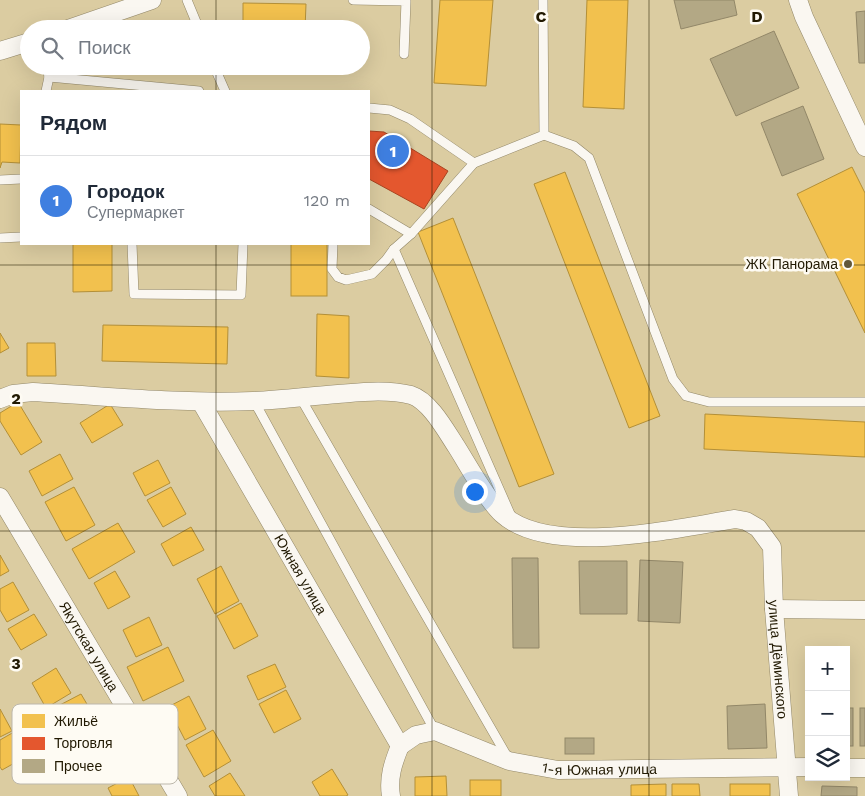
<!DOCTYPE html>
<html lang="ru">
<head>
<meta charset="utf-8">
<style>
	body { margin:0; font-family:"Work Sans",sans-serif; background:#f2f2f3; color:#1f2937 }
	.controls { position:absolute; right:15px; bottom:15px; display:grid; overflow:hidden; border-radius:0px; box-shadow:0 5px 20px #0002 }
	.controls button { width:45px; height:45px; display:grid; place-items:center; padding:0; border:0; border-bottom:1px solid #e0e1e3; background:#fff; color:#1f2937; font:25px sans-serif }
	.you { position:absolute; left:474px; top:491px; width:18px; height:18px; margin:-12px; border:4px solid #fff; border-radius:50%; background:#1a73e8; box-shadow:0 0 0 8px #1a73e833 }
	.badge { display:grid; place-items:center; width:32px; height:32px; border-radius:50%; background:#2563eb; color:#fff; font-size:16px; font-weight:700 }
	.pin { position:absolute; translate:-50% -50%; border:2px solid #fff; box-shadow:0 1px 5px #0006 }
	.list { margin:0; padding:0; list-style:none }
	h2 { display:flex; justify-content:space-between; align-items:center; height:65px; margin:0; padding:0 20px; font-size:21px }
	h2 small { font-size:16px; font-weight:400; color:#747a83 }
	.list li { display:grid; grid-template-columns:32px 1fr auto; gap:15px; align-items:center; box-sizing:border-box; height:90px; padding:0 20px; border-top:1px solid #e0e1e3 }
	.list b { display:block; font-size:19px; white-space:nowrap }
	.list p { margin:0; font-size:16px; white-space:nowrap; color:#747a83 }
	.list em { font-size:16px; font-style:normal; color:#747a83 }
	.icon { flex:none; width:28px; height:28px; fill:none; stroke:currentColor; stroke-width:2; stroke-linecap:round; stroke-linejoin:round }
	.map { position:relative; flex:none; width:865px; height:796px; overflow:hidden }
	.search { position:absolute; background:#fff; box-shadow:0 5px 20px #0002; left:20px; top:20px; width:350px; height:55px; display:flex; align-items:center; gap:12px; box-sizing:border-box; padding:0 18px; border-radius:28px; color:#747a83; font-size:19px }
	.panel { position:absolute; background:#fff; box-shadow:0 5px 20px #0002; left:20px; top:90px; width:350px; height:155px; border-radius:0px }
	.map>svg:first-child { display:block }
</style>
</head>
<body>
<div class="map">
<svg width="865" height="796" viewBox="0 0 865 796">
	<rect width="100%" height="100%" fill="#dbcca1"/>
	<g fill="#f2c14e" stroke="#b38f37">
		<polygon points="440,0 493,0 486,86 434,83"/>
		<polygon points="587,0 628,0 624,109 583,107"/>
		<polygon points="243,3 306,4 305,29 243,29"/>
		<polygon points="0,124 21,125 20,163 2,162 0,168"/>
		<polygon points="852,167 865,193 865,333 797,194"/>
		<polygon points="565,172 660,416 629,428 534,184"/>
		<polygon points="453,218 554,474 519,487 418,232"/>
		<polygon points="73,244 112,244 112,291 73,292"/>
		<rect x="291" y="244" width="36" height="52"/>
		<polygon points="317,314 349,316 349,378 316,376"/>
		<polygon points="103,325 228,327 227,364 102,361"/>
		<polygon points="0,333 9,348 0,353"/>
		<polygon points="27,343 55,343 56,376 27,376"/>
		<polygon points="18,402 42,442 21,455 0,421 0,413"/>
		<polygon points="110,404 123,425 92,443 80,423"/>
		<polygon points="705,414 865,422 865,457 704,449"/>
		<polygon points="60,454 73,479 42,496 29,471"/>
		<polygon points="158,460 170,483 145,496 133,473"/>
		<polygon points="74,487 95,525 66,541 45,502"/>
		<polygon points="171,487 186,514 163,527 147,500"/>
		<polygon points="118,523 135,552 89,579 72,549"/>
		<polygon points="191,527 204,550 173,566 161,544"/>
		<polygon points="0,555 9,571 0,576"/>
		<polygon points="221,566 239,601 215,614 197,579"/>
		<polygon points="115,571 130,597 108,609 94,583"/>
		<polygon points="13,582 29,610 7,622 0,610 0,589"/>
		<polygon points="241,603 258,636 234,649 217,616"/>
		<polygon points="34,614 47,635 21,650 8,629"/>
		<polygon points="149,617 162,645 136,657 123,630"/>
		<polygon points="168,647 184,681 143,701 127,667"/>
		<polygon points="275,664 286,687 258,700 247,676"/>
		<polygon points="56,668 71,693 46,708 32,683"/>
		<polygon points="286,690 301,719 274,733 259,704"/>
		<polygon points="81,694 94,716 70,729 58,706"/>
		<polygon points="189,696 206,729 185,740 168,707"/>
		<polygon points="0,709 12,731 0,737"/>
		<polygon points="213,730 231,761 204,777 186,745"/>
		<polygon points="14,732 27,756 2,770 0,767 0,740"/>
		<polygon points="332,769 348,795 346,796 320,796 312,782"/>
		<polygon points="230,773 245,796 215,796 209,786"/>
		<polygon points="446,776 447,796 415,796 415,777"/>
		<polygon points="129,777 139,796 112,796 108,788"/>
		<rect x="470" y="780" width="31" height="16"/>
		<polygon points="666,784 666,796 631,796 631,785"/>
		<polygon points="672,784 699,784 700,796 672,796"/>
		<rect x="730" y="784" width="40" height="12"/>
	</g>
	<g fill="#e4572e" stroke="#aa4421">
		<polygon points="126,66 156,66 154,73"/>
		<polygon points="369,131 384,132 448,171 424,209 369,179"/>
	</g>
	<g fill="#b3a885" stroke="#928768">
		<polygon points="674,0 734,0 737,15 681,29"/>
		<polygon points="865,11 865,63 859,63 856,12"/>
		<polygon points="774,31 799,88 736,116 710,59"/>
		<polygon points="803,106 824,159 782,176 761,123"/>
		<polygon points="512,558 538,558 539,648 513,648"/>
		<polygon points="640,560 683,562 680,623 638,621"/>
		<polygon points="579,561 627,561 627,614 580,614"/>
		<polygon points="765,704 767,748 728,749 727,706"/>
		<rect x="846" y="708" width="7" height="38"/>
		<rect x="860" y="708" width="5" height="38"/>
		<rect x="565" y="738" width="29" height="16"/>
		<polygon points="822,786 857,787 857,796 821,796"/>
	</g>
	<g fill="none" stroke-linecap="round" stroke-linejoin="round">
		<g stroke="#928768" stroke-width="10">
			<g id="service">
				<polyline points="187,0 199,29"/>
				<polyline points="353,0 406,1 404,54"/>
				<polyline points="47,66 49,77 199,91"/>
				<polyline points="214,66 225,91"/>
				<polyline points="46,91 49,77"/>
				<polyline points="544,135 574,146 589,158 673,379 686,396 709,402 865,402"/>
				<polyline points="474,163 544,135 543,0"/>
				<polyline points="0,180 21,179"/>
				<polyline points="369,209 411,234"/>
				<polyline points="0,238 21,237"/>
				<polyline points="132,244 134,294 241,295 243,244"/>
				<polyline points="333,244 332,269 338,277 346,280 372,274 386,260 394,249 411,234 474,163 410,119 390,110 369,108"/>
				<polyline points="394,249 511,516"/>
				<polyline points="300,397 508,758"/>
				<polyline points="254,401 435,731"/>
			</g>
		</g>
		<g stroke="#928768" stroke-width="19">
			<g id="minor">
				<polyline points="798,0 804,17 865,147"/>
				<polyline points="68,29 152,0"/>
				<polyline points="0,51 29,42"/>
				<path id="s1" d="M0,399L13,394L33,392C106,396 180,404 253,401C281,400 310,396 338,394C362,392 387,389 411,395C430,401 446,431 456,446C468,465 487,500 502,514C550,558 676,528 735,519L746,521L758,528L772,547L774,609L789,796"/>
				<path id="s2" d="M201,402L400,746"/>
				<path id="s3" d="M0,497L178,796"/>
				<polyline points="774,609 865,610"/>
				<path id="s4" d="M400,746L416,735L435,731L509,761L558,770L809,767"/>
				<polyline points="846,768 865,768"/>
				<path d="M391,796C388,778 393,763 400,746"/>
			</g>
		</g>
		<use href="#service" stroke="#faf7f1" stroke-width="9"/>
		<use href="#minor" stroke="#faf7f1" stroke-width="18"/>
	</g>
	<path fill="none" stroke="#211902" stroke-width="1" stroke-opacity="0.55" d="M216,0V29M432,0V796M649,0V796M216,66V91M216,244V796M0,265H865M0,531H865"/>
	<circle fill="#62583a" stroke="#fefbf3" stroke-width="2" cx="848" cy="264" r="5"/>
	<g text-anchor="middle" stroke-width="5" stroke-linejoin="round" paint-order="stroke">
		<g font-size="14" fill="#211902" stroke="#fefbf3" text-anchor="end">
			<text x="838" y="269">ЖК Панорама</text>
		</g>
		<g font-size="14" fill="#211902" stroke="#fefbf3">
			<text dy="5" stroke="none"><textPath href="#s2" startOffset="199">Южная улица</textPath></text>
			<text dy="5" stroke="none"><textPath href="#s3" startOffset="174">Якутская улица</textPath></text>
			<text dy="5" stroke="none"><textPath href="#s1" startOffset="965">улица Дёминского</textPath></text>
			<text dy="5" stroke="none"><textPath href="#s4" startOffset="210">1-я Южная улица</textPath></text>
		</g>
	</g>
	<rect x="12" y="704" width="166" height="80" rx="8" fill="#fefbf3" stroke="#bcb7ab" stroke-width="1"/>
	<rect x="22" y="714" width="23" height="14" fill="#f2c14e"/>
	<rect x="22" y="737" width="23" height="13" fill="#e4572e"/>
	<rect x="22" y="759" width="23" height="14" fill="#b3a885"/>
	<g font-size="14" fill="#211902">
		<text x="54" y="726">Жильё</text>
		<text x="54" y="748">Торговля</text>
		<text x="54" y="771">Прочее</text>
	</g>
	<g font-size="16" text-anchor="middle" font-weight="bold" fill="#211902" stroke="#fefbf3" stroke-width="5" stroke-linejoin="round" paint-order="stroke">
		<text x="541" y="22">C</text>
		<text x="757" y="22">D</text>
		<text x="16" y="404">2</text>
		<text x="16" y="669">3</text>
	</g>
</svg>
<div class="controls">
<button>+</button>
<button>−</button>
<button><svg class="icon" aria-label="layers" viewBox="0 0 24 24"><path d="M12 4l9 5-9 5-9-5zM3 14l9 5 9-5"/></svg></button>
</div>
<div class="you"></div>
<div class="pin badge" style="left:393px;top:151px;background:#3f7fe0">1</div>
<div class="search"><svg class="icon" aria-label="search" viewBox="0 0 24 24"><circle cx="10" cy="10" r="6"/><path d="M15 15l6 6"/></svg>Поиск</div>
<section class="panel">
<h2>Рядом<small></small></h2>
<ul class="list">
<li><span class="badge" style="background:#3f7fe0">1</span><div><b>Городок</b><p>Супермаркет</p></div><em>120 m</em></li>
</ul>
</section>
</div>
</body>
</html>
